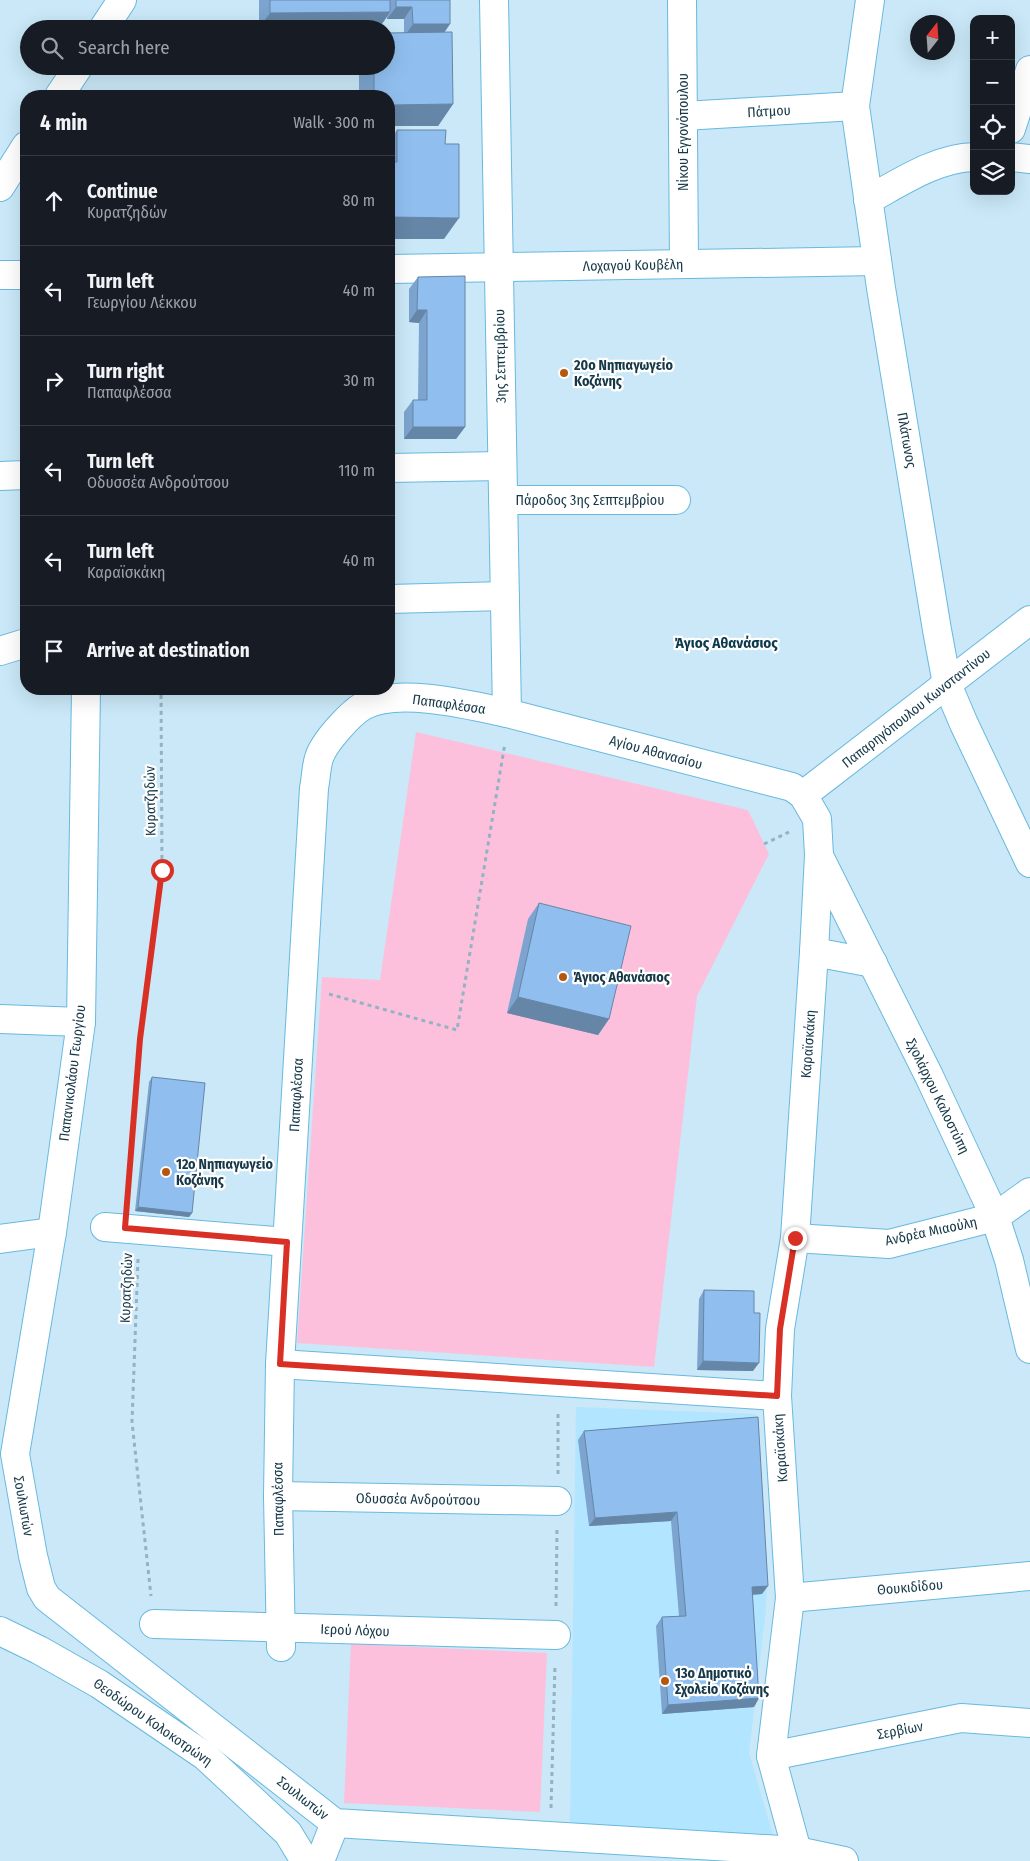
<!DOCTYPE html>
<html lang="en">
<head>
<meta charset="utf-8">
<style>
	body { margin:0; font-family:"Fira Sans Condensed",sans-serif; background:#242831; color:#f1f3f6 }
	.controls { position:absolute; right:15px; top:15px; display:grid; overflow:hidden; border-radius:10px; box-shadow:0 5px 20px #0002 }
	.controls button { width:45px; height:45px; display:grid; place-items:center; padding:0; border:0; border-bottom:1px solid #363941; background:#171b24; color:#f1f3f6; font:25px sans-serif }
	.compass { position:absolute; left:910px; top:15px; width:45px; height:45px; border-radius:50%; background:#171b24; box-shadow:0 5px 20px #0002; rotate:17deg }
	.stop { position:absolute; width:15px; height:15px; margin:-11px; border:4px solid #d93025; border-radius:50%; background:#fff }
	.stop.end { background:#d93025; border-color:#fff; box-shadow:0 1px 5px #0008 }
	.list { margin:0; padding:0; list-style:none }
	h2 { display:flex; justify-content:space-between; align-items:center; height:65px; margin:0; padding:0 20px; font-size:21px }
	h2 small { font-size:16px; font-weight:400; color:#9ea1a6 }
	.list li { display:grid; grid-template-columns:32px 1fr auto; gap:15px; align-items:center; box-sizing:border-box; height:90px; padding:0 20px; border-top:1px solid #363941 }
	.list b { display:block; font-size:19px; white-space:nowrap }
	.list p { margin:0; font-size:16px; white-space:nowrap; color:#9ea1a6 }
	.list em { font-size:16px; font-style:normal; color:#9ea1a6 }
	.icon { flex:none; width:28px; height:28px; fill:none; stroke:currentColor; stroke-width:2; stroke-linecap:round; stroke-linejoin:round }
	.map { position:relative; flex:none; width:1030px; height:1861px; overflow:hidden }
	.search { position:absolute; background:#171b24; box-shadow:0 5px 20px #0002; left:20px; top:20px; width:375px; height:55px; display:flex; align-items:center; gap:12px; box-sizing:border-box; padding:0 18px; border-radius:28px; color:#9ea1a6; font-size:19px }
	.panel { position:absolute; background:#171b24; box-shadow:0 5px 20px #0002; left:20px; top:90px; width:375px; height:605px; border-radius:20px }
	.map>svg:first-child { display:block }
</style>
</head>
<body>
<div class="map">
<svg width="1030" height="1861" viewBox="0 0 1030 1861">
	<rect width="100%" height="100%" fill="#cae8f8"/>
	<polygon fill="#b2e5ff" points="576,1407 756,1414 767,1574 766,1609 749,1753 773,1835 570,1827"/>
	<g fill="#fdc0dc">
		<polygon points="416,732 748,810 769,854 697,996 654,1367 297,1343 322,977 380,980"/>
		<polygon points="351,1644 547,1653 540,1812 344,1803"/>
	</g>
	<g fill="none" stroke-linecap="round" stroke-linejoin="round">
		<g stroke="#68b9de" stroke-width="30">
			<g id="minor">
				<polyline points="494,0 507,713"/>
				<polyline points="682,0 684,264"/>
				<polyline points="870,0 855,106 881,288 937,630 947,684 964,724 1030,863"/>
				<polyline points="103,29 122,0"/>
				<polyline points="59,96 79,66"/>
				<polyline points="683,116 855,106"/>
				<polyline points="1011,129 1030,70"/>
				<polyline points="1011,157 1030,159"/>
				<polyline points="0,187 26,146"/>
				<path d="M868,200C901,182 936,158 974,157"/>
				<polyline points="389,269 877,261"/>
				<polyline points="0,275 26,275"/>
				<polyline points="389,468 502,466"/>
				<polyline points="0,476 26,475"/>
				<polyline points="503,500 676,500"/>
				<polyline points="389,599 505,596"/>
				<polyline points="0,651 26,643"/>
				<polyline points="86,689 81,1022 52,1232 15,1454 33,1556 41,1588 47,1598 335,1823 797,1851 844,1861"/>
				<polyline points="803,795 1030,620"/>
				<polyline points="819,856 929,1076 995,1217 1009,1260 1030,1349"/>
				<polyline points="814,952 873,963"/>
				<polyline points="0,1019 81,1022"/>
				<polyline points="105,1227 287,1242"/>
				<polyline points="795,1238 889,1244 995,1217 1030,1192"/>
				<polyline points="0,1239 52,1232"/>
				<polyline points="280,1364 777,1396"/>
				<polyline points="278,1496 557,1501"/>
				<polyline points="790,1598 1030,1576"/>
				<polyline points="154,1624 556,1635"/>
				<polyline points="0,1631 39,1650 99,1684 205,1756 288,1833 305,1861"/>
				<path d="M281,1647L278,1496L280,1364L314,788C316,779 316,767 319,758C322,748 331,737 338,729C345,721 353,712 363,706C397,687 470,705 507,713L792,787L803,795L817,819L819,855L814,952L795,1238L780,1329L777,1396L790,1598L771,1756L797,1851L798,1861"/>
				<polyline points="771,1756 961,1718 1030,1723"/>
				<polyline points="320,1861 335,1823"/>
			</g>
		</g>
		<g stroke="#93b2c2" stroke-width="3" stroke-dasharray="4 4" stroke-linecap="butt">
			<polyline points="764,844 789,832"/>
			<polyline points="329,994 457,1030 505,743"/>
			<polyline points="128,1201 140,1039 162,870 161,689"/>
			<polyline points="138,1259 132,1422 151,1596"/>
			<polyline points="558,1474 558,1410"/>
			<polyline points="556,1606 557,1530"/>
			<polyline points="551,1808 555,1665"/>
		</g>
		<use href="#minor" stroke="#fff" stroke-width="28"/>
	</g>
	<g fill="#7ca4ce">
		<polygon points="259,0 450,0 444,32 453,104 438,126 389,96 359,96 359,66 386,66 404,33 404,19 387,19 387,17 379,28 259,28"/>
		<polygon points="397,130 444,239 389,239 389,141"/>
		<polygon points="418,277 465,427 456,439 404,439 404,412 413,400 418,400 419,323 409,322 409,289"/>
		<polygon points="539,903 609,1019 598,1035 507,1013 528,919"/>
		<polygon points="152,1077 192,1213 189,1217 135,1211 149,1082"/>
		<polygon points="704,1290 753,1371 697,1370 699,1299"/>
		<polygon points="758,1417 762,1594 752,1595 759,1698 754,1707 662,1714 656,1626 662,1617 679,1616 671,1521 589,1526 578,1440 584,1431"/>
	</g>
	<g fill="#6586a7">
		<polygon points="396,7 412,7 404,19 387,19"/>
		<polygon points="390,12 379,28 259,28 270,13"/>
		<polygon points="413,24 450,24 442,36 404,37"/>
		<polygon points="453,104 438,126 389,126 389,105"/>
		<polygon points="389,217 459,218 444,239 389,239"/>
		<polygon points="417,310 427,310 419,323 409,322"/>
		<polygon points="413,427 465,427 456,439 404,439"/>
		<polygon points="518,997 609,1019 598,1035 507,1013"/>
		<polygon points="138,1207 192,1213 189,1217 135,1211"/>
		<polygon points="703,1361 759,1363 753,1371 697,1370"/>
		<polygon points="677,1512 671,1521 589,1526 595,1518"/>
		<polygon points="768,1586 762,1594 746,1595 752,1587"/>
		<polygon points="759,1698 754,1707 662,1714 668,1705"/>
	</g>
	<g fill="#90bfef" stroke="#6586a7">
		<polygon points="270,0 390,0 390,12 270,13"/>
		<polygon points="396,0 450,0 450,24 413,24 412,7 396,7"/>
		<polygon points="452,32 453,104 389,105 389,96 374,96 374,66 386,66 386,33"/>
		<polygon points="397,130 446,130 445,144 459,144 459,218 389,217 389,162 397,162"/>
		<polygon points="465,276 465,427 413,427 413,400 427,400 427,310 417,310 418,277"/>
		<polygon points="539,903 631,926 609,1019 518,997"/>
		<polygon points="152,1077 205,1083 192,1213 138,1207"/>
		<polygon points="704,1290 754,1291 754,1313 760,1313 759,1363 703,1361"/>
		<polygon points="758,1417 768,1586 752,1587 759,1698 668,1705 662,1617 686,1616 677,1512 595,1518 584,1431"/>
	</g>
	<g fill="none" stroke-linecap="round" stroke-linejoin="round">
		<polyline stroke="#d93025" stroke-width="6" points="162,870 140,1039 125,1228 287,1242 280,1364 777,1396 780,1329 795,1238"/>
	</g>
	<g fill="#b65710" stroke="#fff" stroke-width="2">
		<circle cx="564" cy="373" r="5"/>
		<circle cx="563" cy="977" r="5"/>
		<circle cx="166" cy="1172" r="5"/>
		<circle cx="665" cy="1681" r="5"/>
	</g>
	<g text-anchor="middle" stroke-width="4.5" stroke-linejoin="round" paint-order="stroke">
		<g font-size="14" fill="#163848" stroke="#fff">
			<text transform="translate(769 111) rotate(-3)" y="5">Πάτμου</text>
			<text transform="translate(683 132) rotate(-90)" y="5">Νίκου Εγγονόπουλου</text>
			<text transform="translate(633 265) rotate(-1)" y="5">Λοχαγού Κουβέλη</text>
			<text transform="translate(500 356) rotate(-91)" y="5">3ης Σεπτεμβρίου</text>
			<text transform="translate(907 440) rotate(80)" y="5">Πλάτωνος</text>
			<text x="590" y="505">Πάροδος 3ης Σεπτεμβρίου</text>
			<text transform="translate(449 704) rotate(8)" y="5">Παπαφλέσσα</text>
			<text transform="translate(916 708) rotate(-38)" y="5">Παπαρηγόπουλου Κωνσταντίνου</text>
			<text transform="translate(656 752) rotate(15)" y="5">Αγίου Αθανασίου</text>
			<text transform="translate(150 801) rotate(-91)" y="5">Κυρατζηδών</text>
			<text transform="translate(808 1044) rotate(-86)" y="5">Καραϊσκάκη</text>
			<text transform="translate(72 1073) rotate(-83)" y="5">Παπανικολάου Γεωργίου</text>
			<text transform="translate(296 1095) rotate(-87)" y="5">Παπαφλέσσα</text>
			<text transform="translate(938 1096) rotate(64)" y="5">Σχολάρχου Καλοστύπη</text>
			<text transform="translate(931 1231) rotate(-12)" y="5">Ανδρέα Μιαούλη</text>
			<text transform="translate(126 1288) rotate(-88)" y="5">Κυρατζηδών</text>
			<text transform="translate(780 1448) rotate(-94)" y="5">Καραϊσκάκη</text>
			<text transform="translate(278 1499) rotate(-91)" y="5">Παπαφλέσσα</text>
			<text transform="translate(418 1499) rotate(1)" y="5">Οδυσσέα Ανδρούτσου</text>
			<text transform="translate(24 1506) rotate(80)" y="5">Σουλιωτών</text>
			<text transform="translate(910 1587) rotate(-5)" y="5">Θουκιδίδου</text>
			<text transform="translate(355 1630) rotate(2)" y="5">Ιερού Λόχου</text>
			<text transform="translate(153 1722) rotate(35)" y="5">Θεοδώρου Κολοκοτρώνη</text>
			<text transform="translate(900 1730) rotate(-11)" y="5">Σερβίων</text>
			<text transform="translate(303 1798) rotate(38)" y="5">Σουλιωτών</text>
		</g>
		<g font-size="14" font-weight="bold" fill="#163848" stroke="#fff" text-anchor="start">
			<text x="574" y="370">20ο Νηπιαγωγείο<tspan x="574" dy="16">Κοζάνης</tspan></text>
			<text x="573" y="982">Άγιος Αθανάσιος</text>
			<text x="176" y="1169">12ο Νηπιαγωγείο<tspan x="176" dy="16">Κοζάνης</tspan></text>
			<text x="675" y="1678">13ο Δημοτικό<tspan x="675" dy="16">Σχολείο Κοζάνης</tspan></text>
		</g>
		<g font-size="15" font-weight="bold" fill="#0d3a4d" stroke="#fff">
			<text x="726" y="648">Άγιος Αθανάσιος</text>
		</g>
	</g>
</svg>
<div class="controls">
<button>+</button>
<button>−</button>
<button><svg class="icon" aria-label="locate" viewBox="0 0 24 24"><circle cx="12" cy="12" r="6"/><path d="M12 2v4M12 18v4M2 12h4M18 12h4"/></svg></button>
<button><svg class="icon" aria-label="layers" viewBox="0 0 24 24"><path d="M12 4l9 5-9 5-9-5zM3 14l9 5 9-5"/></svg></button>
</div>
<svg class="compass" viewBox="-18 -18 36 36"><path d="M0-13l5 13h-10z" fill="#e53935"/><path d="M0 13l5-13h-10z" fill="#9ea1a6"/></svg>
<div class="stop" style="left:162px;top:870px"></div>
<div class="stop end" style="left:795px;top:1238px"></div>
<div class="search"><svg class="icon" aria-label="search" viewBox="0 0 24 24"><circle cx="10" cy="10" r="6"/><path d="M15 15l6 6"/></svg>Search here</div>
<section class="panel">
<h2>4 min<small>Walk · 300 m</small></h2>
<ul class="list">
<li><svg class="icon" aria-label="ahead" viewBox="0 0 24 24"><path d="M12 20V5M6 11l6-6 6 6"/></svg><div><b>Continue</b><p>Κυρατζηδών</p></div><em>80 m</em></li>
<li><svg class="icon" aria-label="left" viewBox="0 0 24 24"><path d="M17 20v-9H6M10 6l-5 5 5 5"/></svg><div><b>Turn left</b><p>Γεωργίου Λέκκου</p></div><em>40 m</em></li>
<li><svg class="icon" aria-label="right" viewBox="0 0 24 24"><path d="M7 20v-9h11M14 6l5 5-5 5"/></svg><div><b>Turn right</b><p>Παπαφλέσσα</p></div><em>30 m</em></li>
<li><svg class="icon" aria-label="left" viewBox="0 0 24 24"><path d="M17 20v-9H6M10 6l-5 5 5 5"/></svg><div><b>Turn left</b><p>Οδυσσέα Ανδρούτσου</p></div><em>110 m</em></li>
<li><svg class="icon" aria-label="left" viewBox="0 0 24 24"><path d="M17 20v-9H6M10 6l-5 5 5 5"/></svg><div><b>Turn left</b><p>Καραϊσκάκη</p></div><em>40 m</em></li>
<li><svg class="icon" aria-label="arrive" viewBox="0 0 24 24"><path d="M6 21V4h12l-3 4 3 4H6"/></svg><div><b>Arrive at destination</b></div></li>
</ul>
</section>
</div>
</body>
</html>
